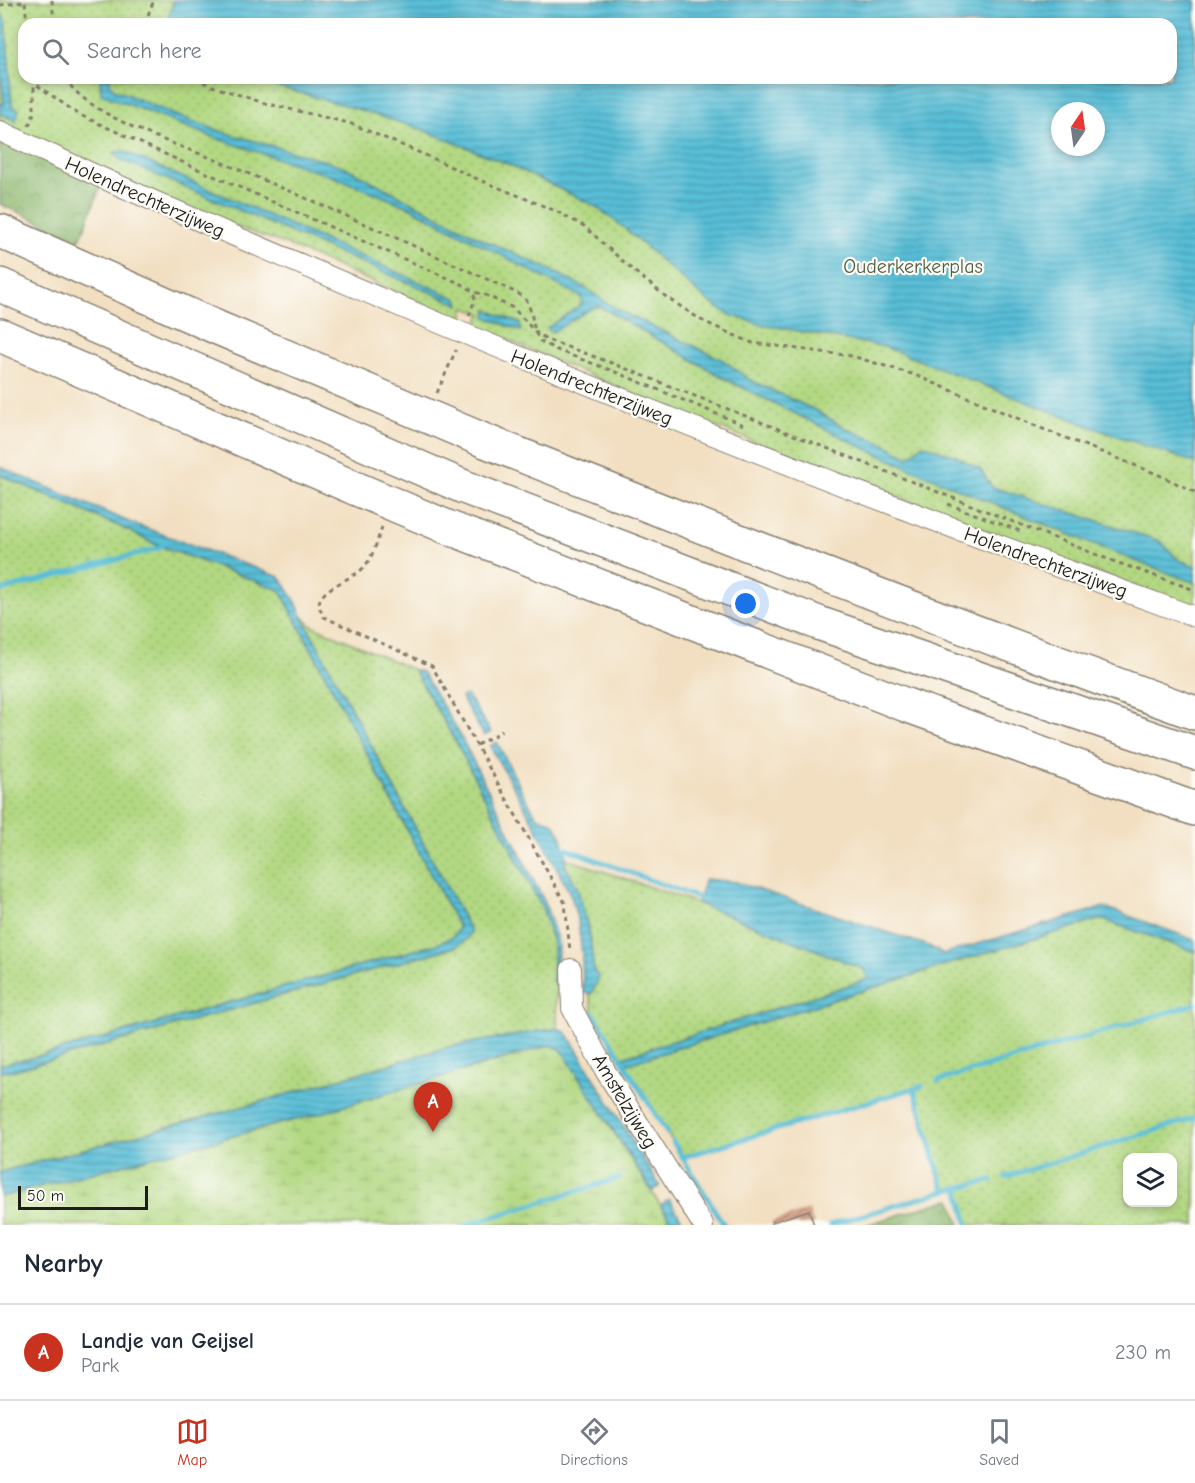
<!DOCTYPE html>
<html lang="en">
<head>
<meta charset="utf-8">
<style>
	body { margin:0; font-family:"Comic Neue",sans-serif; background:#f2f2f3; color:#1f2937 }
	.controls { position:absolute; right:18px; bottom:18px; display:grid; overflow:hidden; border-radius:12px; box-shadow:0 3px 9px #0003 }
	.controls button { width:54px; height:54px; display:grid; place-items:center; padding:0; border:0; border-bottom:2px solid #e0e1e3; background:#fff; color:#1f2937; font:30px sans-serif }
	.compass { position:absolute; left:1051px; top:102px; width:54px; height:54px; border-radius:50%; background:#fff; box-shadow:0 3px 9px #0003; rotate:13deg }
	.scale { position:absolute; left:18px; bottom:15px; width:130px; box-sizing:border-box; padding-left:6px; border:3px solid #1c1c1c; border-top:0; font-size:16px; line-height:21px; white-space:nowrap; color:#1c1c1c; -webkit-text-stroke:4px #fdfcf7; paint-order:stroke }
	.you { position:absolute; left:746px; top:604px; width:21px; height:21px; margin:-15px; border:4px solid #fff; border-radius:50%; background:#1a73e8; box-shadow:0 0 0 9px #1a73e833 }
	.badge { display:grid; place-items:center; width:39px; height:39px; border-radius:50%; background:#c8321e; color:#fff; font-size:20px; font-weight:700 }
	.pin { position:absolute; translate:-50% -50px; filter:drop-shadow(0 2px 3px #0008) }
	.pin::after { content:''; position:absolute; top:32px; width:21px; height:18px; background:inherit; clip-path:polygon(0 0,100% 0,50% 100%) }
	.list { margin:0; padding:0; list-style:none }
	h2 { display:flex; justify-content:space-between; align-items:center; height:78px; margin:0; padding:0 24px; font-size:26px }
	h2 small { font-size:20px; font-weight:400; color:#747a83 }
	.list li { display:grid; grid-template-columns:39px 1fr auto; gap:18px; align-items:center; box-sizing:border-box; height:96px; padding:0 24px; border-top:2px solid #e0e1e3 }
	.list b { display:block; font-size:22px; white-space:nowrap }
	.list p { margin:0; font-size:20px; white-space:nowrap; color:#747a83 }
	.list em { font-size:20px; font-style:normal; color:#747a83 }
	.icon { flex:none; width:33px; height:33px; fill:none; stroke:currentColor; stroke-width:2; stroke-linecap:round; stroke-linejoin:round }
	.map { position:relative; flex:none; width:1195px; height:1225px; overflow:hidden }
	.search { position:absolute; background:#fff; box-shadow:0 3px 9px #0003; left:18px; right:18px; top:18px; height:66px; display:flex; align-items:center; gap:15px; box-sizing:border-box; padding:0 21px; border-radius:18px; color:#747a83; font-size:22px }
	.sheet { height:174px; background:#fff }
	nav { display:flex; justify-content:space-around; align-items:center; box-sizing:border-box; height:84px; border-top:2px solid #e0e1e3; background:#fff; font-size:16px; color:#747a83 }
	nav a { display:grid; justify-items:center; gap:3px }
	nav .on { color:#c8321e }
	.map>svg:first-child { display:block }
</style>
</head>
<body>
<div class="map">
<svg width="1195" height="1225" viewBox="0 0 1195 1225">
	<defs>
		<pattern id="grass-dots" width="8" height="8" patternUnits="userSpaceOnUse" patternTransform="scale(1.5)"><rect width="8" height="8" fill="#b2d882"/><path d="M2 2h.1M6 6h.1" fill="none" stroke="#98b970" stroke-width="1.8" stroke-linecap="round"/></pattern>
		<pattern id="forest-crowns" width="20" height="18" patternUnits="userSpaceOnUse" patternTransform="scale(1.5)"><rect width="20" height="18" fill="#8db870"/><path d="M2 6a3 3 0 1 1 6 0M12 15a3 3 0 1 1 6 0" fill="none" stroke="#72955b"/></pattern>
		<pattern id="wetland-marsh" width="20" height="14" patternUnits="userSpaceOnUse" patternTransform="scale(1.5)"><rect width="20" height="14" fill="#b2d882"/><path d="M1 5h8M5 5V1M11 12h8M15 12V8" fill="none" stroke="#98b970"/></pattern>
		<pattern id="water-rules" width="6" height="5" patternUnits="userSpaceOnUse" patternTransform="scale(1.5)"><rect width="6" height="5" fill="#59bed7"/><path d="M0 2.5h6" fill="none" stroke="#499aae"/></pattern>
		<pattern id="building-hatch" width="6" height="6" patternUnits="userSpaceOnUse" patternTransform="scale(1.5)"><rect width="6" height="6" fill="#d1987e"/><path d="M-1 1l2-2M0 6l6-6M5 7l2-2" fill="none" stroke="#a97b66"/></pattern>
	</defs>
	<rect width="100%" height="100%" fill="#fdfcf7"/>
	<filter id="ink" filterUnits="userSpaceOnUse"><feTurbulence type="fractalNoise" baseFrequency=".0167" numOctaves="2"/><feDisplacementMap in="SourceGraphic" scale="12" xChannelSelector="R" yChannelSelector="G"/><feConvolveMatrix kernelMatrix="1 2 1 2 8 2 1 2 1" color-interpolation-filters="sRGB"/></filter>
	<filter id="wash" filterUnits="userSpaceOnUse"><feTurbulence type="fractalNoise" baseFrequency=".008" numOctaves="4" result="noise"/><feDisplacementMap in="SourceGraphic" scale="24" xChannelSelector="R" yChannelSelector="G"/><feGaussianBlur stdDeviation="1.35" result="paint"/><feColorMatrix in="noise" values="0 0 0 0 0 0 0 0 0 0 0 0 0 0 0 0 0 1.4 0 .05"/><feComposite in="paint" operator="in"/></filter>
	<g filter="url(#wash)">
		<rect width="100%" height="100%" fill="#f2dfc1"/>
		<g fill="url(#grass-dots)" stroke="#677a4f" stroke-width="1.5" fill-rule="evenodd">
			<path d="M0,0H1195V609L1031,548L657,404L477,327L481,313L465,308L461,320L285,244L0,143ZM24,24H1171V78H24ZM1060,111H1096V147H1060Z"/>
			<polygon points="0,475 123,528 155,544 280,590 459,928 454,936 440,943 43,1055 0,1065"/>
			<polygon points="302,616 311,625 414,670 457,744 543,910 553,943 553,983 557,983 556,1005 558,1028 452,1046 260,1102 0,1172 0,1073 26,1067 455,947 465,941 471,932"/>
			<polygon points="567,859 697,903 864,969 868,979 620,1058 593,1013 589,994 592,993 599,978 594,971 590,936 577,887 564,863"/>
			<path d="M1101,919L1195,952V1225H968L958,1188L944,1191L914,1089L683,1157L667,1133L624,1065L949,964ZM1128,1158H1172V1202H1128Z"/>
		</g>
		<g fill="url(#forest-crowns)" stroke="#546a46" stroke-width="1.5">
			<polygon points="0,135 102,183 80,240 0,204"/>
			<polygon points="951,1199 960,1225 865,1225"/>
		</g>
		<polygon fill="url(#wetland-marsh)" stroke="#677a4f" stroke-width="1.5" points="550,1045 561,1049 673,1225 0,1225 0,1197 321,1113"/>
		<g fill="url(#water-rules)" stroke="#3a6d7a" stroke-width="1.5" fill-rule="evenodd">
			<path d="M174,0H1195V463L1094,428L885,347L760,324L730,315L706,300L623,227L593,205L510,165L421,129L354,108L247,78H1171V24H169V15ZM1060,111H1096V147H1060Z"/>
			<polygon points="0,14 2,14 6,24 12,106 19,109 16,121 0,114 0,103 4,105 0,64"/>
			<polygon points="100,78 109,78 112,88 175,115 226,133 343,166 484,240 551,270 585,288 618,310 723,360 750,380 815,410 847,429 882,443 909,457 923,444 956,456 980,469 992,487 1160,541 1179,560 1195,566 1195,583 1133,560 987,501 868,450 729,381 599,306 590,309 553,332 547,328 582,304 581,297 409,207 334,177 212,137 101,94"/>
			<polygon points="123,151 458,299 460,305 119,159 114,152"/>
			<polygon points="487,310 520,323 521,331 486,317"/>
			<polygon points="0,467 129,522 280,577 296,602 303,618 471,932 465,941 455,947 26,1067 0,1073 0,1065 43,1055 440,943 454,936 459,928 280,590 155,544 123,528 0,475"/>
			<polygon points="414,670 422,672 458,731 545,903 558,942 557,983 553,983 553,943 543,910 457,744"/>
			<polygon points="467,695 491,732 484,736 461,697"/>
			<polygon points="497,742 524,795 537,817 554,823 562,838 567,859 564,863 577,887 590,936 594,971 599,978 592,993 583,993 582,954 578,922 571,896 537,829 490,746"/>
			<polygon points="705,879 736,882 929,946 943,954 1104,907 1195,940 1195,952 1101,919 949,964 624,1065 620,1058 868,979 864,969 697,903"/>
			<polygon points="558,1028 567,1033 660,1186 652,1191 561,1049 550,1045 321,1113 0,1197 0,1172 260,1102 452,1046"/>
			<polygon points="669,1199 685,1225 673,1225 661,1205"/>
		</g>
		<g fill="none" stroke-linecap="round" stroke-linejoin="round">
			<g stroke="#59bed7" stroke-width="5">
				<polyline points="0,591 159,548 164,543"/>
				<polyline points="559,846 704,900"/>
				<polyline points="593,1013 667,1133"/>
				<polyline points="938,1081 1195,1004"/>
				<polyline points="914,1089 944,1191"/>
				<polyline points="673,1142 724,1225"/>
				<polyline points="683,1157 922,1086"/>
				<polyline points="1005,1177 1195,1118"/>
				<polyline points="958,1188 968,1225"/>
				<polyline points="466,1225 619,1178"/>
				<polyline points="830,1225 944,1191 992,1180"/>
			</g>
		</g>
		<g id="blocks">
			<polygon fill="url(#building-hatch)" points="809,1210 814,1225 772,1225 772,1222"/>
		</g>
	</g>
	<g filter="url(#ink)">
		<use href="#blocks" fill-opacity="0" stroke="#877e6e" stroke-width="1.5"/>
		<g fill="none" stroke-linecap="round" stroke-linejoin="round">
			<g stroke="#877e6e" stroke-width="22">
				<g id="street">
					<path d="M0,131C125,190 253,244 380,298C648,412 920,518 1195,617"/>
					<polyline points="571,969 572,1008 606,1072 703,1225"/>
				</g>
			</g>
			<g stroke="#877e6e" stroke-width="36">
				<g id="highway">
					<polyline points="0,231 218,328 394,402"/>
					<polyline points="0,285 374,448"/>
					<polyline points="0,335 357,489"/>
					<path d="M483,440C719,534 956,627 1195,713"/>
					<polyline points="464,487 821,624 1195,753"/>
					<polyline points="447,527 906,705 1195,809"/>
				</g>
			</g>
			<g stroke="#877e6e" stroke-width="3" stroke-dasharray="4.5 4.5" stroke-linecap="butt">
				<polyline points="52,0 54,24"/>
				<polyline points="25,2 27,24"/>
				<polyline points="0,5 25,2"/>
				<polyline points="147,24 149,12 154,0"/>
				<polyline points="34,78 34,83 78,114 193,167 466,286 473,292 483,294 513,308 520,315 535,332 548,340 609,362 1110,560 1195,590"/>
				<path d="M65,78C88,116 170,142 211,158C235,168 259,178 282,188C362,222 441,258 519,294L527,301L531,312L535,332L540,341L559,351L613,371L746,426"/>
				<polyline points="195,78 212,86 264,103 349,123 430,157 475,178 556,211 584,226 629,267 665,296 701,320 731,334 753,343 852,356 915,375 1038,427 1157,474 1195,492"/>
				<polyline points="29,126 34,113 34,83"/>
				<polyline points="469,316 475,299 473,292"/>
				<polyline points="437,393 456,350"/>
				<polyline points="948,504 1020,531"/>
				<path d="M382,527C377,540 374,555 365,566C355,579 320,587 319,604C319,609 323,614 324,617L432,666L565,903L570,951"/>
				<polyline points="477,745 502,731"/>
			</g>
			<use href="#street" stroke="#fff" stroke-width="20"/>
			<use href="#highway" stroke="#fff" stroke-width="33"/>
			<g stroke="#877e6e" stroke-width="36" stroke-linecap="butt">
				<g id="highway-bridge">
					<polyline points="394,402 483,440"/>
					<polyline points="374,448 464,487"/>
					<polyline points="357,489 447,527"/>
				</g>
			</g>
			<use href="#highway-bridge" stroke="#fff" stroke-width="33"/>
		</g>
	</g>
	<g text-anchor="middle" stroke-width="4.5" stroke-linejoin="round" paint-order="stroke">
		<g font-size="20" fill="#1c1c1c" stroke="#fdfcf7">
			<text transform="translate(145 197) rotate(24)" y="7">Holendrechterzijweg</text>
			<text transform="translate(592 387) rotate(22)" y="7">Holendrechterzijweg</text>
			<text transform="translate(1046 562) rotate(20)" y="7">Holendrechterzijweg</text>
			<text transform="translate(625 1101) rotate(59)" y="7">Amstelzijweg</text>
		</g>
		<g font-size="20" fill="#505e40" stroke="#fdfcf7">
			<text x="913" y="273">Ouderkerkerplas</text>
		</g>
	</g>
</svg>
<div class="controls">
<button><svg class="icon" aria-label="layers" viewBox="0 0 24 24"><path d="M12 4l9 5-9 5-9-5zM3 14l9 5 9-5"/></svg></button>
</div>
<svg class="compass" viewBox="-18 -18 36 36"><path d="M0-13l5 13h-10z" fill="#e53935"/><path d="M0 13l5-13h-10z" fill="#747a83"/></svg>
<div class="scale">50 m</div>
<div class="you"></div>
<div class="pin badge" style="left:433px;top:1132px">A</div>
<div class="search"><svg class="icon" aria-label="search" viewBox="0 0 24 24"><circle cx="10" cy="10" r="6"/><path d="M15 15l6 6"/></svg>Search here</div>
</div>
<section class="sheet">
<h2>Nearby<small></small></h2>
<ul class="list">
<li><span class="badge">A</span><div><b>Landje van Geijsel</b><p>Park</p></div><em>230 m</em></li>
</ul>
</section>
<nav>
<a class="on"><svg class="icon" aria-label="map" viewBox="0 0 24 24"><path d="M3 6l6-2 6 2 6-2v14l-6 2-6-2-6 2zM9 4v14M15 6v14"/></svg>Map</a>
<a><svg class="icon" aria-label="directions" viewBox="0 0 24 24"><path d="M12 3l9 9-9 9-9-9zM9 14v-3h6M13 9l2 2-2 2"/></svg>Directions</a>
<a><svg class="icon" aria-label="saved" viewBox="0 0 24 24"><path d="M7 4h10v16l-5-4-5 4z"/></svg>Saved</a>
</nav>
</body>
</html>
